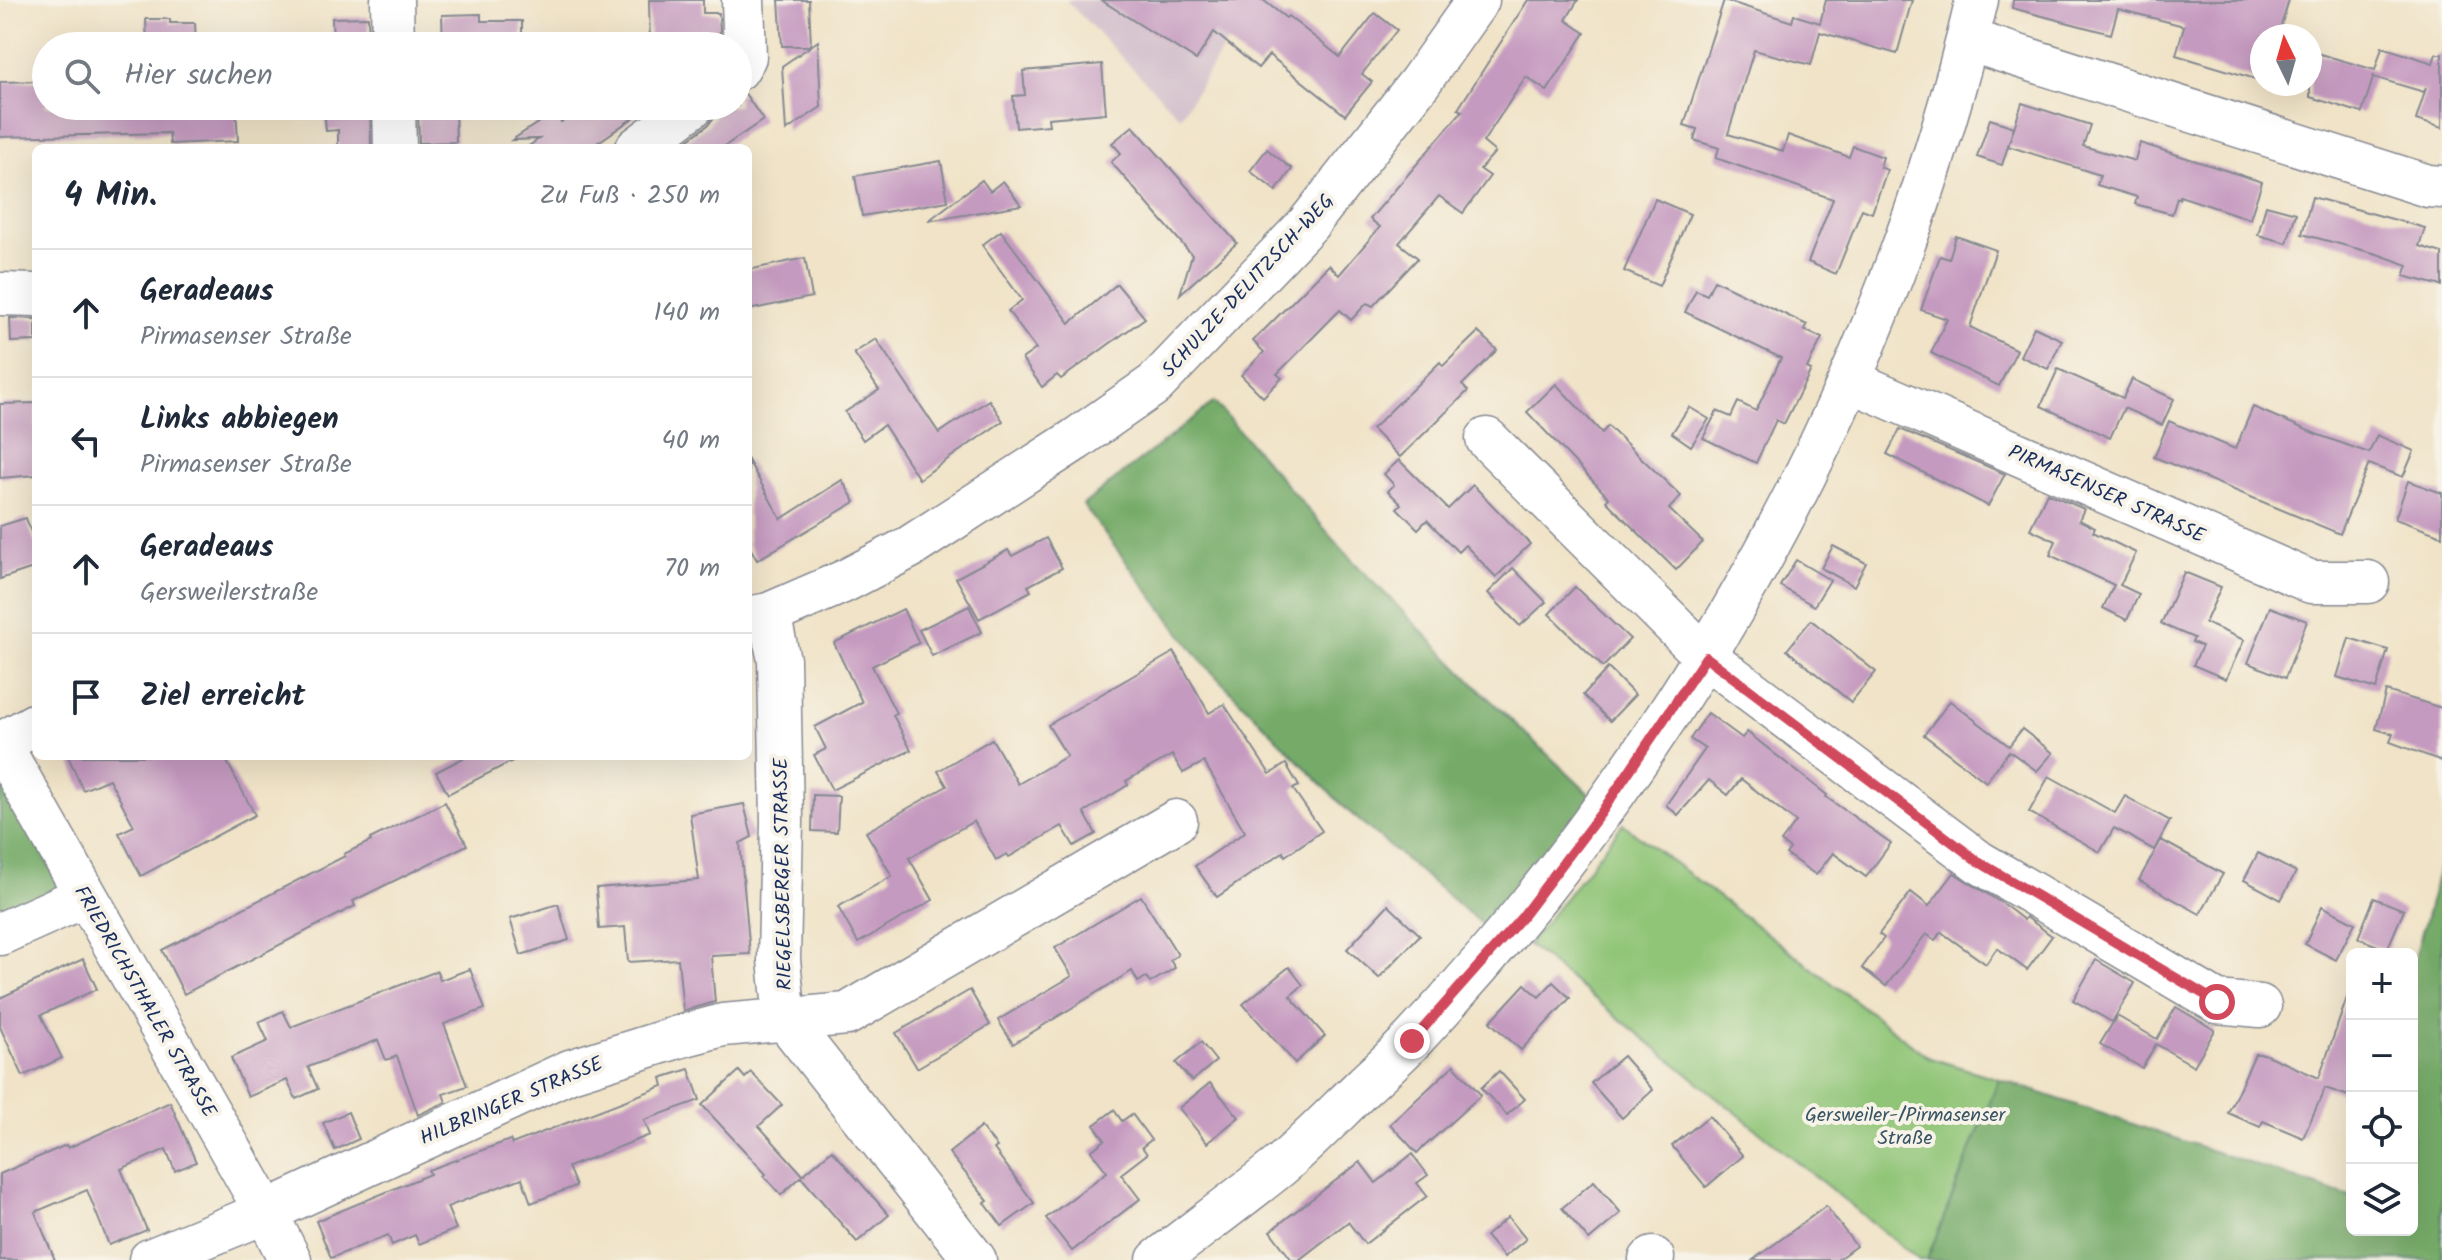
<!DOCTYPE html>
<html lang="de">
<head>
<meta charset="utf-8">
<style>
	body { margin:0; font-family:Kalam,sans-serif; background:#f6f6f7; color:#1f2937 }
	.controls { position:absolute; right:24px; bottom:24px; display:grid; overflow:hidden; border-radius:12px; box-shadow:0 8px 32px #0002 }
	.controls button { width:72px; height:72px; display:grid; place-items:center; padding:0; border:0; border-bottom:2px solid #e0e1e3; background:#fff; color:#1f2937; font:40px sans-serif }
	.compass { position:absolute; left:2250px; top:24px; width:72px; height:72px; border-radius:50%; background:#fff; box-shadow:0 8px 32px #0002; rotate:355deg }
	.stop { position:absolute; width:24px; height:24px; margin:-18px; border:6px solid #d1495b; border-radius:50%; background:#fff }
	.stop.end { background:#d1495b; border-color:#fff; box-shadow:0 2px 8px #0008 }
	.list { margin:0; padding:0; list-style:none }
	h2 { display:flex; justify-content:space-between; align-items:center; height:104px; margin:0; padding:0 32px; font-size:34px }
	h2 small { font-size:26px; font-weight:400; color:#747a83 }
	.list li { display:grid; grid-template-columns:52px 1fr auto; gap:24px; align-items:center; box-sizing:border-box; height:128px; padding:0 32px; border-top:2px solid #e0e1e3 }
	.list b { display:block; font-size:30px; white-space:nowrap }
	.list p { margin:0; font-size:26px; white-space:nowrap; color:#747a83 }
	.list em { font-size:26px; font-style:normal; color:#747a83 }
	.icon { flex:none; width:44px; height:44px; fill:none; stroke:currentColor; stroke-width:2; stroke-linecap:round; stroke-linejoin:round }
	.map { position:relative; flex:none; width:2442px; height:1260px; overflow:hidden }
	.search { position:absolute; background:#fff; box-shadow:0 8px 32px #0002; left:32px; top:32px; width:720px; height:88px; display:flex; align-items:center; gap:20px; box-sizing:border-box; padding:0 28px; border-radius:44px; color:#747a83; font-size:30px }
	.panel { position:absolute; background:#fff; box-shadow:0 8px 32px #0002; left:32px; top:144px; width:720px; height:616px; border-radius:12px }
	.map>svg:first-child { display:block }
</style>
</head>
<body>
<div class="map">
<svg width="2442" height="1260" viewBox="0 0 2442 1260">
	<rect width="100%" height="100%" fill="#f7f3e8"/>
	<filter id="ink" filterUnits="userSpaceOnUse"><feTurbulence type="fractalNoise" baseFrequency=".0125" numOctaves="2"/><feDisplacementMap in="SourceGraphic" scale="16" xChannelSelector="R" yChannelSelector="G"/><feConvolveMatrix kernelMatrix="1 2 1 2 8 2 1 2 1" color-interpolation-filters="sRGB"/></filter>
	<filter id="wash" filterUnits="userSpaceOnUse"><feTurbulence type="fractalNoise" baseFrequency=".006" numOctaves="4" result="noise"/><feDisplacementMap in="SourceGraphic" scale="32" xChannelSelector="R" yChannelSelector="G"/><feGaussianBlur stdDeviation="1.8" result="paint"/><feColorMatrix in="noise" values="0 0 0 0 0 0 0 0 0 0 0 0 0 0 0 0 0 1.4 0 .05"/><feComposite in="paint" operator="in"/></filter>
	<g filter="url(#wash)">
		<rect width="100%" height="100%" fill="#f0e3c7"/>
		<polygon fill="#d1bdca" points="1066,0 1254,0 1180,117"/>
		<polygon fill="#90c577" stroke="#567a6a" stroke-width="2" points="1623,824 1930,1058 1999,1079 1927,1260 1919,1260 1528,945"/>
		<g fill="#74aa68" stroke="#486c63" stroke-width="2">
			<polygon points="1214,402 1351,559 1482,692 1603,807 1491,932 1348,811 1204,664 1083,505"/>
			<polygon points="0,778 65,894 0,922"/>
			<polygon points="2442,857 2442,1260 1927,1260 1999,1079 2350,1197 2352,1191 2352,1230 2412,1230 2412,969"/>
		</g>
		<g id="blocks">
			<g fill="#c59ac0">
				<polygon points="649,0 703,0 703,13 719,13 721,46 650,46"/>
				<polygon points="779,0 809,0 811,46 782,46"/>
				<polygon points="1101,0 1263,0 1286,18 1288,16 1340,57 1375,13 1397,30 1362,74 1372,82 1345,115 1269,55 1258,68 1214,32 1196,60"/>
				<polygon points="1528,0 1578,0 1566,20 1585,33 1547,91 1526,77 1483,142 1495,152 1480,169 1490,176 1463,213 1439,196 1399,243 1418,258 1373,306 1367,303 1351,320 1340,310 1277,374 1282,378 1263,397 1241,375 1264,352 1253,341 1329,265 1339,275 1380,227 1370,219 1462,111 1458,109"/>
				<polygon points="1724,0 1792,22 1794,15 1820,23 1826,0 1912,0 1897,54 1820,32 1811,65 1754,50 1728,134 1783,151 1788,135 1849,157 1853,146 1883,157 1880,167 1887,170 1872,213 1862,209 1836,274 1808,262 1833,199 1716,158 1719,148 1694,140 1697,129 1684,125"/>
				<polygon points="2013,0 2289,0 2278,36 2262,36 2262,81 2176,55 2184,26 2118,9 2111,34 2012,8"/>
				<polygon points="481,14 481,21 522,21 522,46 443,46 442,15"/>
				<polygon points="368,17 369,41 333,42 332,18"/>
				<polygon points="146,19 170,19 170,23 195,23 196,46 147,46"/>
				<polygon points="818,41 821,107 786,131 782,66"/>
				<polygon points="2382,47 2433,63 2436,54 2442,54 2442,128 2416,120 2426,88 2424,92 2373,77 2374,75 2362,113 2310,97 2310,51 2375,70"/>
				<polygon points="1102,64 1106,113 1048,118 1049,125 1016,128 1013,96 1025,95 1023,71"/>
				<polygon points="46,81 46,106 236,106 238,141 170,144 169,133 0,137 0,82"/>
				<polygon points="744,92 763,120 722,148 690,148 685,142 708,125 715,116 717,106 738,106 738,96"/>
				<polygon points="2022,103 2090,125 2083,146 2135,161 2140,143 2262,182 2250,219 2180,196 2179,199 2177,198 2172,214 2135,204 2137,197 2097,185 2100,175 2008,146"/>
				<polygon points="324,106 370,106 371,148 338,148 338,130 326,131"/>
				<polygon points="418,106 455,106 456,142 419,143"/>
				<polygon points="584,106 650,106 590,148 526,148 539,139 512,140 554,112 561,122"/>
				<polygon points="1990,119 2014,127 2002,165 1977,157"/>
				<polygon points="1133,126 1237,243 1180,294 1192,255 1111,162 1121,153 1112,143"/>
				<polygon points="1267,149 1292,169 1276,191 1250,171"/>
				<polygon points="941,161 948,201 862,216 855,176"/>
				<polygon points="982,180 990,191 1003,181 1021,205 928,221"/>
				<polygon points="2312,197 2425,228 2419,246 2442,253 2442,286 2404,276 2408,265 2377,254 2302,234"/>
				<polygon points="1655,199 1690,214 1659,286 1624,271"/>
				<polygon points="2266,205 2296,213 2287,243 2258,235"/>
				<polygon points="1001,231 1070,323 1117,284 1145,318 1061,379 1057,375 1042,387 1022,359 1036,349 1008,311 1022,300 982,245"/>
				<polygon points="1956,236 1996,250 1970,327 2017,350 1999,386 1931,353 1947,319 1921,310 1940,256 1949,259"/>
				<polygon points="805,258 812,297 748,310 748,270"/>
				<polygon points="1714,280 1807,325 1804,330 1822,338 1807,368 1811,370 1784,424 1776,420 1756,463 1703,438 1717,411 1731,417 1738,402 1756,411 1781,358 1685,312 1696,290 1707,295"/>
				<polygon points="10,318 36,319 36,341 11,342"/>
				<polygon points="2034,327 2062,340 2048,369 2020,356"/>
				<polygon points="1478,332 1497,350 1462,385 1468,391 1400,457 1372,429 1440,362 1443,366"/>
				<polygon points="876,339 939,433 989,400 1003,421 919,479 884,425 863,440 845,412 879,390 854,353"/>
				<polygon points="2058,369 2123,398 2132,379 2174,399 2162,425 2124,408 2110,438 2041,406"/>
				<polygon points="1556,384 1602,433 1608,426 1681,496 1669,509 1703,542 1676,570 1606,501 1609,498 1527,412"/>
				<polygon points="36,403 36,475 0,478 0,404"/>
				<polygon points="1689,407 1709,419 1691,446 1672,433"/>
				<polygon points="2253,407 2316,434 2369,453 2377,435 2414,451 2403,477 2369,464 2340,534 2154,457 2169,421 2235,449"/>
				<polygon points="1900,429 2005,474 1988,506 1887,454"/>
				<polygon points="748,460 781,519 842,480 855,502 757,560 748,544"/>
				<polygon points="1399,460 1448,509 1473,485 1530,544 1496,577 1465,545 1458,552 1427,520 1418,529 1397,508 1401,504 1388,491 1394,485 1384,474"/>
				<polygon points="2408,481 2442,493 2442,536 2395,519"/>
				<polygon points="2047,493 2084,509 2079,520 2095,528 2093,532 2136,553 2120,585 2139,594 2127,620 2103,608 2114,585 2050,555 2056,541 2030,529"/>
				<polygon points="26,518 36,546 36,567 0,579 0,526"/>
				<polygon points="1046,538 1062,568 1028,586 1031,591 979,619 956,578 1008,550 1012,556"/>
				<polygon points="1833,546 1866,563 1854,586 1821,568"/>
				<polygon points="1796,560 1830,580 1814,606 1780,586"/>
				<polygon points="1513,568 1546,602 1520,626 1488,593"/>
				<polygon points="2184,572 2221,587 2205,623 2244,640 2226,679 2193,665 2202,646 2192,642 2194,638 2161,624"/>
				<polygon points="1575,587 1630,639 1603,667 1549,614"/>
				<polygon points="969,606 982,632 932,656 919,630"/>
				<polygon points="2270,607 2307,621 2285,678 2248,663"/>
				<polygon points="903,609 919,643 872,666 896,713 893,715 911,750 832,790 814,755 826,749 815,727 862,702 834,643"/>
				<polygon points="1811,620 1876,672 1851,702 1787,650"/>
				<polygon points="2349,638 2388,650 2376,689 2337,677"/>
				<polygon points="1174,652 1209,713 1224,704 1270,774 1286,764 1299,786 1293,789 1322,831 1285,856 1283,852 1217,897 1195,866 1245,832 1204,762 1183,773 1172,755 1126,781 1128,785 1084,812 1096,834 1074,846 1062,826 1009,857 1007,854 996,860 974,821 909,858 933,900 858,943 838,907 892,876 866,832 947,786 938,771 992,739 1018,784 1067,756 1048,725"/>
				<polygon points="1608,668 1635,695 1610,721 1583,695"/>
				<polygon points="2386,691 2442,708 2442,761 2390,742 2393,734 2376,729"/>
				<polygon points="1950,701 2009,746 2022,729 2053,753 2037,771 2009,751 1986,782 1924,735"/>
				<polygon points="1708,713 1742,738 1747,732 1827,795 1826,797 1891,843 1866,877 1833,853 1816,875 1786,854 1790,849 1781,842 1796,822 1741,779 1728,795 1709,780 1678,815 1666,805 1705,749 1690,739"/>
				<polygon points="68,756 224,756 255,815 141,876 119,833 134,826 109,779 83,790"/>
				<polygon points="467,756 522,756 448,794 436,772"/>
				<polygon points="2049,776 2115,813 2125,796 2170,821 2154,850 2114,828 2100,852 2029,812"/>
				<polygon points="813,795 839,796 837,832 812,831"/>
				<polygon points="445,802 467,845 353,901 355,906 184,994 162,950 345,856 344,854 371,841 370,839"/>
				<polygon points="744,804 752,837 740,843 750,954 711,956 715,1002 683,1011 678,959 628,962 625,927 599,929 596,888 699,880 690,814"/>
				<polygon points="2161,840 2223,874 2200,914 2139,880"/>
				<polygon points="2258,853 2296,872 2281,900 2244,880"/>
				<polygon points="1954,873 2003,904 2024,920 2026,917 2052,936 2027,970 1997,948 1986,964 1941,932 1935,940 1926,934 1886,986 1862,968 1884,938 1879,934 1911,892 1929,906"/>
				<polygon points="1141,896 1178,955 1170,960 1175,968 1150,983 1146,977 1138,982 1132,971 1013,1044 998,1020 1072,976 1055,948"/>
				<polygon points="2374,898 2404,910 2387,950 2358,938"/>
				<polygon points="558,904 569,940 521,955 510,919"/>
				<polygon points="1388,905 1420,935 1379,978 1347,949"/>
				<polygon points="2322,906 2355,923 2336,960 2305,944"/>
				<polygon points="83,959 97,989 41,1015 62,1058 23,1076 0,1027 0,998"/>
				<polygon points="2096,960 2135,983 2112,1022 2073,1000"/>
				<polygon points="1289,967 1303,985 1290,996 1325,1036 1295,1063 1243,1004"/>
				<polygon points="470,969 485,1009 444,1024 467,1086 443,1094 446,1102 418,1115 397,1056 386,1060 378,1040 308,1067 318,1089 296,1099 287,1080 248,1097 231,1058 268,1041 259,1022 283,1011 291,1027 437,971 440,980"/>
				<polygon points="1553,982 1570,998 1521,1050 1490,1022 1525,984 1539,997"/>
				<polygon points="970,990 990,1025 917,1068 896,1033"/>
				<polygon points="2348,995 2352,995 2352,1097 2325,1088 2303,1138 2263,1121 2260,1127 2228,1113 2255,1054 2264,1054 2319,1078"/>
				<polygon points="2176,1007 2215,1030 2194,1066 2156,1044 2142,1068 2100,1044 2117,1016 2157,1039"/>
				<polygon points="1201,1042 1216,1061 1192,1081 1176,1063"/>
				<polygon points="1623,1056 1653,1090 1622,1118 1591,1083"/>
				<polygon points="1454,1065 1481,1095 1417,1153 1390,1124"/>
				<polygon points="689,1069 700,1100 644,1120 650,1135 568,1167 576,1186 531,1203 522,1178 447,1207 456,1229 419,1244 415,1235 392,1245 388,1235 331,1258 316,1221 430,1174 428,1170 510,1140 512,1144 663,1086 661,1078"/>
				<polygon points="739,1071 745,1078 751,1072 782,1105 759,1126 803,1175 832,1150 889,1215 857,1242 801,1177 781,1195 764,1176 766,1174 702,1105"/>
				<polygon points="1499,1071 1525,1099 1507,1115 1481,1088"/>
				<polygon points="1210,1083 1239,1117 1207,1143 1179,1108"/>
				<polygon points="170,1102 196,1162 175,1171 166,1149 121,1169 147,1230 109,1245 87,1190 35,1212 55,1260 0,1260 0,1174 66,1145 68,1148"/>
				<polygon points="1114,1110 1122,1121 1132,1114 1151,1140 1142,1147 1147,1154 1121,1174 1140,1199 1072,1251 1046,1218 1107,1172 1091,1151 1105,1140 1094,1125"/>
				<polygon points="348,1112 359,1139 335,1150 323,1123"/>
				<polygon points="1709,1116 1743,1156 1706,1187 1672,1146"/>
				<polygon points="981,1127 997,1147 994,1149 1034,1203 1002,1226 985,1203 988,1201 949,1153"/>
				<polygon points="1412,1154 1428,1175 1417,1183 1427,1196 1365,1244 1348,1222 1299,1260 1292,1260 1270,1231 1360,1162 1376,1183"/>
				<polygon points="1594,1181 1621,1213 1589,1240 1562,1208"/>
				<polygon points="1826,1206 1856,1246 1837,1260 1753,1260"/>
				<polygon points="1508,1217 1526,1239 1504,1257 1486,1236"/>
			</g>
		</g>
	</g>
	<g filter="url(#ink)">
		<use href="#blocks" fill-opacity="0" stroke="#868992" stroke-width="2"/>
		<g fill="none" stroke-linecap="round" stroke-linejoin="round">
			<g stroke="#868992" stroke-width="45">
				<g id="minor">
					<polyline points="392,0 393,46"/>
					<polyline points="1968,40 2428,186 2442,187"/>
					<polyline points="738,69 745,57 743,0"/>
					<polyline points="394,106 395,148"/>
					<polyline points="637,148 693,106"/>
					<polyline points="0,294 36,295"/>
					<polyline points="1851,381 2311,582 2368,582"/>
					<polyline points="1487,439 1706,657 1979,862 2217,1002 2260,1006"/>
					<polyline points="769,614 779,660 782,821 779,960 785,1019 975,1260"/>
					<polyline points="748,618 769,614 845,581 910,547 1075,440 1155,384 1308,224 1420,82 1478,0"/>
					<polyline points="0,744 266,1212 290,1260"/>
					<polyline points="0,744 36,724"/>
					<polyline points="0,934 85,896"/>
					<polyline points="150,1260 266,1212 570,1071 678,1037 723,1025 847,1014 1176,821"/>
					<path d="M1158,1260C1198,1229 1240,1198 1280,1166C1309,1141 1336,1113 1364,1086C1380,1071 1398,1055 1414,1038C1686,747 1885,389 1977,0"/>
					<polyline points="1650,1260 1653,1258"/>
				</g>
			</g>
			<use href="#minor" stroke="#fff" stroke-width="42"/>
		</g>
	</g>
	<g fill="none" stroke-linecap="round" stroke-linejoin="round" filter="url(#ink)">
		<polyline stroke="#d1495b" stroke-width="10" points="1412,1041 1522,917 1601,813 1706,657 1979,862 2217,1002"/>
	</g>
	<g text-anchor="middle" stroke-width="8" stroke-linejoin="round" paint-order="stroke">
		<g font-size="20" fill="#1b2f5e" stroke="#f7f3e8">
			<text transform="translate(1247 285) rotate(-47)" y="7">SCHULZE-DELITZSCH-WEG</text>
			<text transform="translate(2107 493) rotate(24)" y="7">PIRMASENSER STRASSE</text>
			<text transform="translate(782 874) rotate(-91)" y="7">RIEGELSBERGER STRASSE</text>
			<text transform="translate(146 1001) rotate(60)" y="7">FRIEDRICHSTHALER STRASSE</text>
			<text transform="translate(511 1100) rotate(-23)" y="7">HILBRINGER STRASSE</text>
		</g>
		<g font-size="20" fill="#385464" stroke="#f7f3e8">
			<text x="1905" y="1121">Gersweiler-/Pirmasenser<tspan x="1905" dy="23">Straße</tspan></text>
		</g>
	</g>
</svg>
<div class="controls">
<button>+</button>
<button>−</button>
<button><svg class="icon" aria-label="locate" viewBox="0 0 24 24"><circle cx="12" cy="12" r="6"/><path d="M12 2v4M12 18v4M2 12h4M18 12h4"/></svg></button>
<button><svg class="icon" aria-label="layers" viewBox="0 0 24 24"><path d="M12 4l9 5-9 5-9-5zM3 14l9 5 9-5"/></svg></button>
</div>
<svg class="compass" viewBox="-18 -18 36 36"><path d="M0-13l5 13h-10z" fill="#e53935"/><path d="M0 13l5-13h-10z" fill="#747a83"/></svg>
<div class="stop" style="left:2217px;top:1002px"></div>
<div class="stop end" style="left:1412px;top:1041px"></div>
<div class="search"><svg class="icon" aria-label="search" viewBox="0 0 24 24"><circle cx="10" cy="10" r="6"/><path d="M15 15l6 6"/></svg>Hier suchen</div>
<section class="panel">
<h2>4 Min.<small>Zu Fuß · 250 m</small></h2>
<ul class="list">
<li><svg class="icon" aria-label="ahead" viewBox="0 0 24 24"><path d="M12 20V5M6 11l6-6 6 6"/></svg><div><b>Geradeaus</b><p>Pirmasenser Straße</p></div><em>140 m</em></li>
<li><svg class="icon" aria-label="left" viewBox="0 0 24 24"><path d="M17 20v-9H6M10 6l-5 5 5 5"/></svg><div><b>Links abbiegen</b><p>Pirmasenser Straße</p></div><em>40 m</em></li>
<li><svg class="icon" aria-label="ahead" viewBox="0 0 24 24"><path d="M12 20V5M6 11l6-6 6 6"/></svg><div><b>Geradeaus</b><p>Gersweilerstraße</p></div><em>70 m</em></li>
<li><svg class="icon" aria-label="arrive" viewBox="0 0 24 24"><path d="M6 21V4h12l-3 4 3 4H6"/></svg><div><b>Ziel erreicht</b></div></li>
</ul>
</section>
</div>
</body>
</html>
